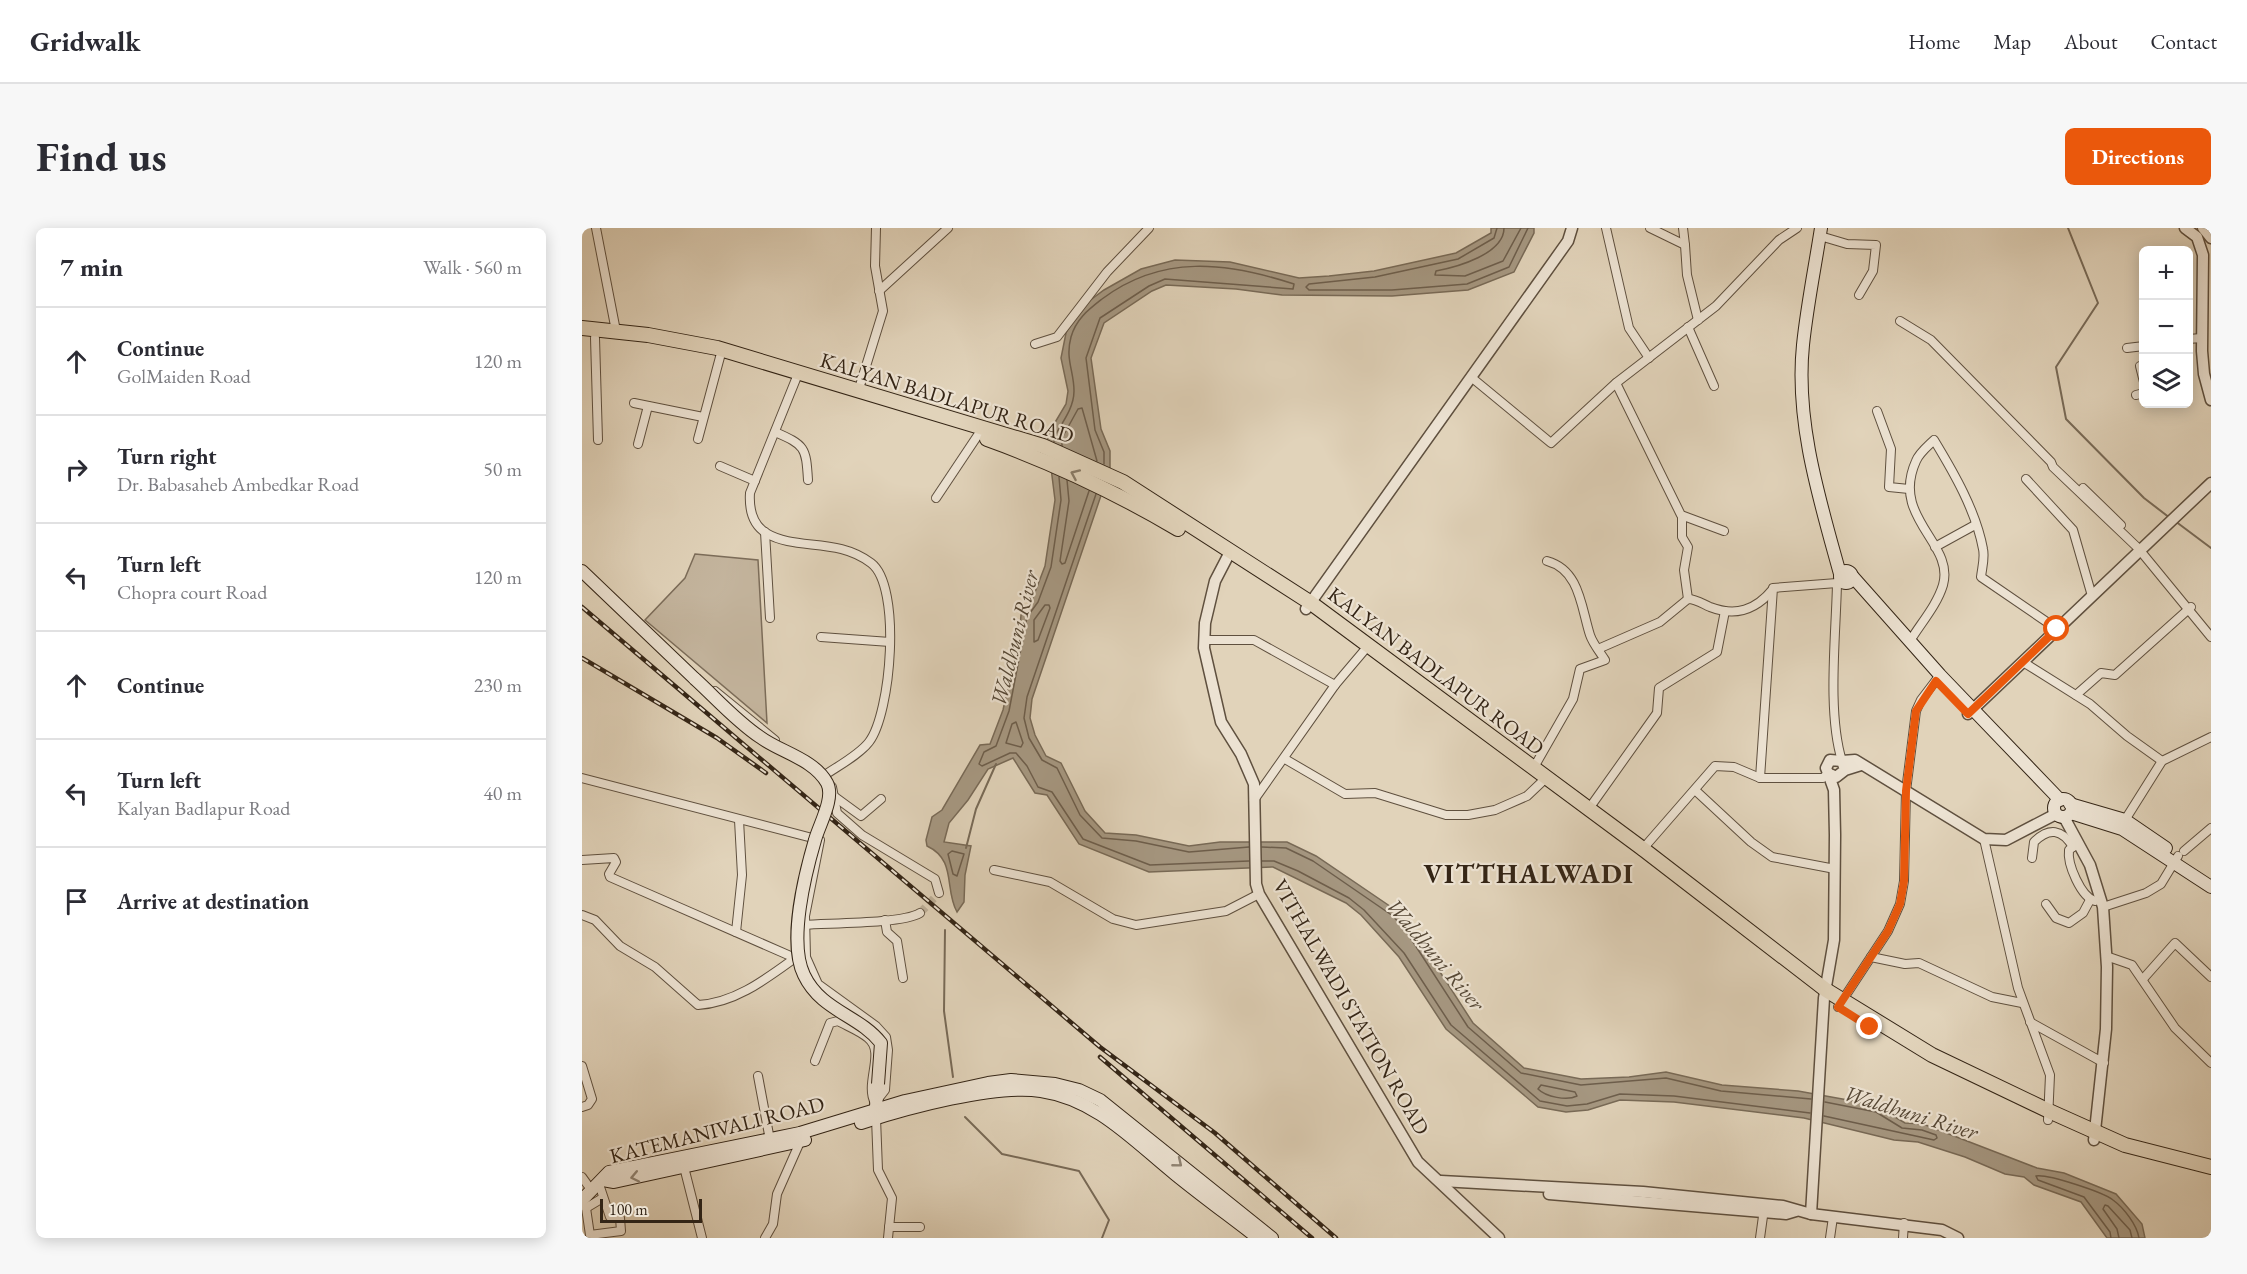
<!DOCTYPE html>
<html lang="en">
<head>
<meta charset="utf-8">
<style>
	body { margin:0; font-family:"EB Garamond",serif; background:#f7f7f7; color:#2b2b33 }
	.controls { position:absolute; right:18px; top:18px; display:grid; overflow:hidden; border-radius:9px; box-shadow:0 3px 15px #0003 }
	.controls button { width:54px; height:54px; display:grid; place-items:center; padding:0; border:0; border-bottom:2px solid #e1e1e2; background:#fff; color:#2b2b33; font:30px sans-serif }
	.scale { position:absolute; left:18px; bottom:15px; width:102px; box-sizing:border-box; padding-left:6px; border:3px solid #342516; border-top:0; font-size:16px; line-height:21px; white-space:nowrap; color:#342516; -webkit-text-stroke:4px #ece2d2; paint-order:stroke }
	.stop { position:absolute; width:18px; height:18px; margin:-14px; border:4px solid #ea580c; border-radius:50%; background:#fff }
	.stop.end { background:#ea580c; border-color:#fff; box-shadow:0 2px 6px #0008 }
	.list { margin:0; padding:0; list-style:none }
	h2 { display:flex; justify-content:space-between; align-items:center; height:78px; margin:0; padding:0 24px; font-size:26px }
	h2 small { font-size:20px; font-weight:400; color:#7c7c81 }
	.list li { display:grid; grid-template-columns:39px 1fr auto; gap:18px; align-items:center; box-sizing:border-box; height:108px; padding:0 24px; border-top:2px solid #e1e1e2 }
	.list b { display:block; font-size:22px; white-space:nowrap }
	.list p { margin:0; font-size:20px; white-space:nowrap; color:#7c7c81 }
	.list em { font-size:20px; font-style:normal; color:#7c7c81 }
	.icon { flex:none; width:33px; height:33px; fill:none; stroke:currentColor; stroke-width:2; stroke-linecap:round; stroke-linejoin:round }
	.map { position:relative; flex:none; width:1629px; height:1010px; overflow:hidden; border-radius:9px }
	header { display:flex; align-items:center; gap:36px; box-sizing:border-box; height:84px; padding:0 30px; background:#fff; border-bottom:2px solid #e1e1e2 }
	header strong { font-size:28px }
	nav { display:flex; gap:33px; margin-inline-start:auto; font-size:21px }
	.intro { display:flex; align-items:center; justify-content:space-between; box-sizing:border-box; height:144px; padding:0 36px }
	h1 { margin:0; font-size:42px }
	.button { padding:15px 27px; border-radius:9px; background:#ea580c; color:#fff; font-size:21px; font-weight:700 }
	main { display:flex; gap:36px; padding:0 36px }
	aside { flex:1; background:#fff; border-radius:9px; box-shadow:0 3px 15px #0003 }
	.map>svg:first-child { display:block }
</style>
</head>
<body>
<header>
<strong>Gridwalk</strong>
<nav><a>Home</a><a>Map</a><a>About</a><a>Contact</a></nav>
</header>
<div class="intro"><h1>Find us</h1><a class="button">Directions</a></div>
<main>
<aside>
<h2>7 min<small>Walk · 560 m</small></h2>
<ul class="list">
<li><svg class="icon" aria-label="ahead" viewBox="0 0 24 24"><path d="M12 20V5M6 11l6-6 6 6"/></svg><div><b>Continue</b><p>GolMaiden Road</p></div><em>120 m</em></li>
<li><svg class="icon" aria-label="right" viewBox="0 0 24 24"><path d="M7 20v-9h11M14 6l5 5-5 5"/></svg><div><b>Turn right</b><p>Dr. Babasaheb Ambedkar Road</p></div><em>50 m</em></li>
<li><svg class="icon" aria-label="left" viewBox="0 0 24 24"><path d="M17 20v-9H6M10 6l-5 5 5 5"/></svg><div><b>Turn left</b><p>Chopra court Road</p></div><em>120 m</em></li>
<li><svg class="icon" aria-label="ahead" viewBox="0 0 24 24"><path d="M12 20V5M6 11l6-6 6 6"/></svg><div><b>Continue</b></div><em>230 m</em></li>
<li><svg class="icon" aria-label="left" viewBox="0 0 24 24"><path d="M17 20v-9H6M10 6l-5 5 5 5"/></svg><div><b>Turn left</b><p>Kalyan Badlapur Road</p></div><em>40 m</em></li>
<li><svg class="icon" aria-label="arrive" viewBox="0 0 24 24"><path d="M6 21V4h12l-3 4 3 4H6"/></svg><div><b>Arrive at destination</b></div></li>
</ul>
</aside>
<div class="map">
<svg width="1629" height="1010" viewBox="0 0 1629 1010">
	<rect width="100%" height="100%" fill="#e1d3ba"/>
	<filter id="stains"><feTurbulence type="fractalNoise" baseFrequency=".00333" numOctaves="4"/><feColorMatrix values="0 0 0 0 .2 0 0 0 0 .09 0 0 0 0 .02 0 0 0 .5 -.17"/></filter>
	<radialGradient id="worn" r=".72"><stop offset=".6" stop-color="#630" stop-opacity="0"/><stop offset="1" stop-color="#630" stop-opacity=".3"/></radialGradient>
	<polygon fill="#c4b59e" stroke="#7c6d5a" stroke-width="1.5" points="113,326 176,332 185,495 63,392 103,350"/>
	<path fill="#a69882" stroke="#786a57" stroke-width="1.5" d="M909,0H952V5L932,44L886,62L810,68L700,67L654,61L584,57L570,63L522,95L509,130L519,201L528,223V241L450,471L448,490L453,507L464,528L479,535L503,583L523,605L554,607L607,618L638,614H705L734,628L815,683L829,699L891,795L942,840L999,851L1047,849L1084,844L1140,857L1216,863L1277,874L1296,879L1323,895L1341,896L1455,940L1482,945L1534,966L1560,996L1563,1010H1525L1499,974L1452,957L1442,949L1423,946L1383,929L1336,914L1312,912L1222,890L1092,874L1038,872L1006,882L984,884L956,879L864,801L817,729L779,687L764,675L691,639L567,644L497,616L465,567L453,565L431,530L406,541L386,572L367,595L362,614L389,618L383,647L382,674L375,684C362,661 375,632 345,618L344,612L350,589L360,582L398,517L408,516L421,482L437,411L439,387L450,372L463,338L473,272L465,208L484,176L486,163L479,130L484,105L495,82L522,62L559,41L593,32L648,34L717,50L747,48L792,43L874,25L909,5Z"/>
	<g fill="none" stroke-linecap="round" stroke-linejoin="round">
		<g stroke="#6d5e4c" stroke-width="1.5">
			<polyline points="915,0 912,10 876,31 793,49 727,56 724,59 727,62 810,62 885,56 927,39 946,0"/>
			<path d="M922,0C922,26 875,39 854,43L853,47L883,48L921,33L939,0"/>
			<path d="M472,214V209C480,195 492,180 492,163C492,143 483,131 489,109C494,91 506,82 520,71C580,26 644,34 712,56L711,61L583,51L567,58L518,90L504,130L513,202L522,224V236"/>
			<polyline points="480,218 480,210 496,181 500,180 515,233"/>
			<polyline points="477,249 479,272 469,339 456,374 445,389 427,483 414,518 402,524 397,536 400,538 428,525 434,525 445,538 456,559 470,564 501,611 568,637 667,633"/>
			<polyline points="485,252 487,273 478,333 480,336 483,335 507,263"/>
			<polyline points="514,266 445,469 442,490 447,510 460,532 475,540 498,587 520,610 554,613 607,624 667,619"/>
			<polygon points="463,377 467,377 468,380 456,412 452,414 452,392"/>
			<polygon points="434,494 441,515 439,519 424,515 430,496"/>
			<polyline points="680,619 704,620 731,633 811,688 824,703 886,799 939,845 999,857 1084,850 1139,863 1229,871"/>
			<polygon points="370,623 382,626 375,648 371,646 366,626"/>
			<polyline points="680,633 692,633 716,643 767,670 782,682 822,725 869,797 958,873 985,878 1005,876 1038,866 1092,868 1228,885"/>
			<path d="M959,857L993,864L995,868C985,873 964,869 956,861Z"/>
			<polyline points="1242,888 1352,912 1355,910 1354,907 1340,902 1320,900 1294,884 1243,874"/>
			<path d="M1529,1010L1528,1004L1502,969L1456,952L1454,948C1466,946 1521,964 1531,972C1542,980 1555,997 1557,1010"/>
			<polyline points="1537,1010 1535,1001 1521,981 1523,977 1526,978 1548,1002 1550,1010"/>
		</g>
		<g stroke="#786a57" stroke-width="2">
			<polyline points="1486,0 1516,75 1474,139 1484,191 1562,270 1588,290"/>
			<polyline points="1593,293 1629,320"/>
			<polyline points="384,620 394,581 414,536"/>
			<polyline points="363,702 362,783 371,849"/>
			<polyline points="383,889 420,926 497,943 527,992 520,1010"/>
		</g>
		<polyline stroke="#beb099" stroke-width="8" stroke-dasharray="8 4" stroke-linecap="butt" points="338,685 357,665"/>
		<g stroke="#5f503f" stroke-width="10">
			<g id="minor">
				<polyline points="14,0 34,103"/>
				<polyline points="1024,0 1047,100 1067,130"/>
				<polyline points="1068,0 1103,17 1105,47 1116,92"/>
				<polyline points="1101,0 1103,17"/>
				<polyline points="1238,8 1265,16 1294,17 1291,43 1277,67"/>
				<polyline points="297,63 366,0"/>
				<polyline points="1318,93 1349,112 1469,234 1471,239 1556,320 1629,409"/>
				<polyline points="1106,99 1132,158"/>
				<polyline points="13,110 16,212"/>
				<polyline points="1606,111 1620,110"/>
				<polyline points="453,116 475,109 525,44 567,0"/>
				<polyline points="1545,120 1562,118"/>
				<polyline points="1558,138 1562,154"/>
				<path d="M216,146L168,265C167,280 170,296 184,305C214,323 255,309 289,335C320,358 309,486 287,514C277,527 256,538 243,547"/>
				<polyline points="889,149 969,215 1034,155 1134,78 1197,12 1215,0"/>
				<polyline points="1034,155 1099,287 1142,303"/>
				<polyline points="276,164 301,83 293,38 294,0"/>
				<polyline points="1554,167 1562,165"/>
				<polyline points="52,175 121,189"/>
				<polyline points="1295,183 1309,221 1307,259 1327,261"/>
				<path d="M193,204C223,217 224,219 226,252"/>
				<polyline points="116,211 138,129"/>
				<polyline points="56,216 66,178"/>
				<polyline points="138,238 173,253"/>
				<polyline points="1444,251 1491,302 1510,368"/>
				<polyline points="1501,260 1539,297"/>
				<polyline points="354,270 400,201"/>
				<polyline points="1100,288 1100,309 1106,319 1102,342 1106,371"/>
				<polyline points="183,304 188,390"/>
				<polyline points="1353,319 1393,297"/>
				<path d="M1259,354L1255,355C1254,408 1245,484 1260,533"/>
				<polyline points="239,409 308,414"/>
				<polyline points="622,412 672,412 753,457"/>
				<path d="M1328,413C1339,395 1355,377 1361,357C1373,315 1308,290 1334,233C1337,225 1346,218 1352,212C1372,245 1394,283 1401,321C1403,330 1400,340 1399,349L1475,401"/>
				<path d="M1016,421L1078,394L1106,371C1114,371 1121,376 1128,379C1154,389 1174,382 1191,361"/>
				<polyline points="1441,434 1508,476 1545,508 1580,533"/>
				<polyline points="133,463 193,512"/>
				<polyline points="1494,467 1519,445 1533,447 1609,379"/>
				<polyline points="703,531 763,566 793,565 864,587 886,587 913,582 945,568 964,550"/>
				<path d="M951,541L991,471L998,441L1023,432C1018,424 1011,416 1008,407C999,379 998,342 965,333"/>
				<path d="M0,550L238,612L223,688L224,729L236,756L294,798L304,809L306,822L303,862L293,875C282,855 304,824 286,810C278,803 265,798 256,793L248,795L233,833"/>
				<polyline points="1178,550 1191,360 1255,355"/>
				<polyline points="250,559 255,585 280,607 353,651 357,665"/>
				<polyline points="1113,562 1169,614 1190,629 1253,641"/>
				<polyline points="253,569 279,588 299,571"/>
				<polyline points="672,572 753,457 786,418"/>
				<polyline points="1006,582 1075,485 1077,460 1135,424 1143,383"/>
				<polyline points="1543,592 1580,533 1629,509"/>
				<polyline points="1402,611 1436,760 1468,847 1466,892"/>
				<path d="M1496,615L1487,622C1485,636 1499,669 1513,673L1519,671"/>
				<polyline points="1059,623 1133,538 1152,539 1178,550 1241,550 1246,545"/>
				<polyline points="1602,623 1629,600"/>
				<path d="M1450,630L1452,614C1467,599 1480,601 1491,619"/>
				<polyline points="0,632 32,630 34,634 27,646 28,649 213,730"/>
				<polyline points="412,642 468,654 531,691 554,697 644,683 677,666"/>
				<polyline points="1464,676 1474,690 1487,695 1501,685 1508,672"/>
				<polyline points="1521,679 1564,665 1579,656 1596,628"/>
				<path d="M0,687L13,692L38,718L73,739L116,777C153,775 184,751 213,730L222,729"/>
				<polyline points="303,692 305,704 315,713 321,750"/>
				<path d="M222,697C247,695 320,696 338,685"/>
				<polyline points="154,704 160,647 157,592"/>
				<polyline points="1524,728 1550,737 1593,800 1629,835"/>
				<polyline points="1289,729 1323,736 1337,735 1410,769 1440,775"/>
				<polyline points="1561,751 1593,715 1629,749"/>
				<polyline points="1256,779 1306,703 1318,676 1322,653 1324,563 1334,483 1339,472 1358,447"/>
				<polyline points="1448,794 1522,835"/>
				<polyline points="0,838 10,871 6,877 0,879"/>
				<polyline points="176,848 188,912"/>
				<polyline points="294,890 296,942 310,970 306,1010"/>
				<polyline points="101,935 120,1010"/>
				<polyline points="0,949 10,963"/>
				<polyline points="0,975 4,980 8,1007 39,1003 38,990 28,989 17,956"/>
				<polyline points="4,980 19,971"/>
				<polyline points="307,999 338,999"/>
				<polyline points="183,1010 191,996 195,966 218,914"/>
				<polyline points="1178,1010 1182,981"/>
				<polyline points="1248,1010 1251,989"/>
				<polyline points="1321,1010 1322,995"/>
			</g>
		</g>
		<g stroke="#5f503f" stroke-width="13">
			<g id="tertiary">
				<polyline points="1603,0 1615,9 1621,27 1620,123 1622,146 1629,172"/>
				<polyline points="1621,0 1629,10"/>
				<polyline points="648,324 633,353 623,395 622,420 639,494 659,526 672,556 674,656 677,666 836,934 917,1010"/>
				<polyline points="724,381 986,13 990,0"/>
				<polyline points="1386,486 1629,255"/>
				<polyline points="1260,533 1273,532 1402,611 1424,612 1474,586"/>
				<polyline points="1263,542 1260,533 1248,532 1244,540 1246,545 1254,549 1263,542 1279,537"/>
				<polyline points="1482,589 1508,637 1521,679 1525,739 1524,801 1512,912"/>
				<polyline points="859,953 1061,964 1201,978 1229,986 1360,1002 1376,1010"/>
				<polyline points="967,966 1204,986 1214,983"/>
				<polyline points="1229,986 1242,770 1252,712 1253,607 1252,562 1246,545"/>
			</g>
		</g>
		<g stroke="#342516" stroke-width="14">
			<g id="secondary">
				<path d="M1239,0C1233,39 1225,78 1221,117C1213,194 1238,273 1258,346"/>
				<circle cx="1264" cy="349" r="6"/>
				<polyline points="0,343 113,451"/>
				<polyline points="1271,349 1358,447 1478,572"/>
				<circle cx="1481" cy="580" r="9"/>
				<polyline points="1488,576 1543,592 1584,620"/>
				<polyline points="1489,585 1540,601 1629,659"/>
				<polyline points="293,889 296,856"/>
				<path d="M279,895C325,880 413,856 459,863C514,871 551,912 593,946C620,968 649,989 676,1010"/>
				<polyline points="21,952 32,954 223,912"/>
				<polyline points="0,972 27,944 218,905 323,873 406,855 429,852 473,856 497,862 518,872 690,1010"/>
			</g>
		</g>
		<g stroke="#342516" stroke-width="16">
			<g id="primary">
				<polyline points="0,100 66,107 135,120 461,218 541,254 729,375 1061,621 1244,762 1350,827 1467,883 1543,917 1629,939"/>
				<path d="M405,211C472,235 535,265 596,301"/>
			</g>
		</g>
		<use href="#minor" stroke="#ece2d2" stroke-width="8"/>
		<use href="#tertiary" stroke="#ece2d2" stroke-width="10"/>
		<use href="#secondary" stroke="#ece2d2" stroke-width="12"/>
		<use href="#primary" stroke="#e1d3ba" stroke-width="14"/>
		<g stroke="#342516" stroke-width="4.5">
			<g id="rail">
				<polyline points="0,379 518,819 633,905 754,1010"/>
				<polyline points="0,430 135,510 184,545"/>
				<polyline points="518,829 730,1010"/>
			</g>
		</g>
		<use href="#rail" stroke="#ece2d2" stroke-width="2" stroke-dasharray="7" stroke-linecap="butt"/>
		<g stroke="#342516" stroke-width="14" stroke-linecap="butt">
			<path id="secondary-bridge" d="M113,451C134,470 154,493 178,509C198,524 232,531 245,555C253,570 237,597 233,612C223,646 206,714 222,747C239,783 277,787 299,815L296,856"/>
		</g>
		<use href="#secondary-bridge" stroke="#ece2d2" stroke-width="12"/>
	</g>
	<defs><path id="oneway-chevron" d="M-2-3.5L2.5 0L-2 3.5" fill="none" stroke-width="1.6" stroke-linecap="round" stroke-linejoin="round" transform="scale(1.5)"/></defs>
	<use stroke="#8a7c68" href="#oneway-chevron" transform="translate(493 246) rotate(-156)"/>
	<g stroke="#908474">
		<use href="#oneway-chevron" transform="translate(596 935) rotate(39)"/>
		<use href="#oneway-chevron" transform="translate(53 949) rotate(168)"/>
	</g>
	<g fill="none" stroke-linecap="round" stroke-linejoin="round">
		<polyline stroke="#ea580c" stroke-width="8" points="1288,799 1256,779 1306,703 1318,676 1322,653 1324,563 1334,483 1354,453 1386,486 1475,401"/>
	</g>
	<g text-anchor="middle" stroke-width="4.5" stroke-linejoin="round" paint-order="stroke">
		<g font-size="21" fill="#342516" stroke="#ece2d2">
			<text transform="translate(365 170) rotate(17)" y="7">KALYAN BADLAPUR ROAD</text>
			<text transform="translate(854 443) rotate(37)" y="7">KALYAN BADLAPUR ROAD</text>
			<text transform="translate(769 779) rotate(60)" y="7">VITHALWADI STATION ROAD</text>
			<text transform="translate(135 902) rotate(-14)" y="7">KATEMANIVALI ROAD</text>
		</g>
		<g font-size="22" font-style="italic" fill="#564836" stroke="#ece2d2">
			<text transform="translate(432 410) rotate(-76)" y="8">Waldhuni River</text>
			<text transform="translate(854 726) rotate(50)" y="8">Waldhuni River</text>
			<text transform="translate(1329 884) rotate(17)" y="8">Waldhuni River</text>
		</g>
		<g font-size="27" font-weight="bold" letter-spacing="1.5" fill="#342516" stroke="#ece2d2">
			<text x="947" y="655">VITTHALWADI</text>
		</g>
	</g>
	<rect width="100%" height="100%" filter="url(#stains)"/>
	<rect width="100%" height="100%" fill="url(#worn)"/>
</svg>
<div class="controls">
<button>+</button>
<button>−</button>
<button><svg class="icon" aria-label="layers" viewBox="0 0 24 24"><path d="M12 4l9 5-9 5-9-5zM3 14l9 5 9-5"/></svg></button>
</div>
<div class="scale">100 m</div>
<div class="stop" style="left:1475px;top:401px"></div>
<div class="stop end" style="left:1288px;top:799px"></div>
</div>
</main>
</body>
</html>
